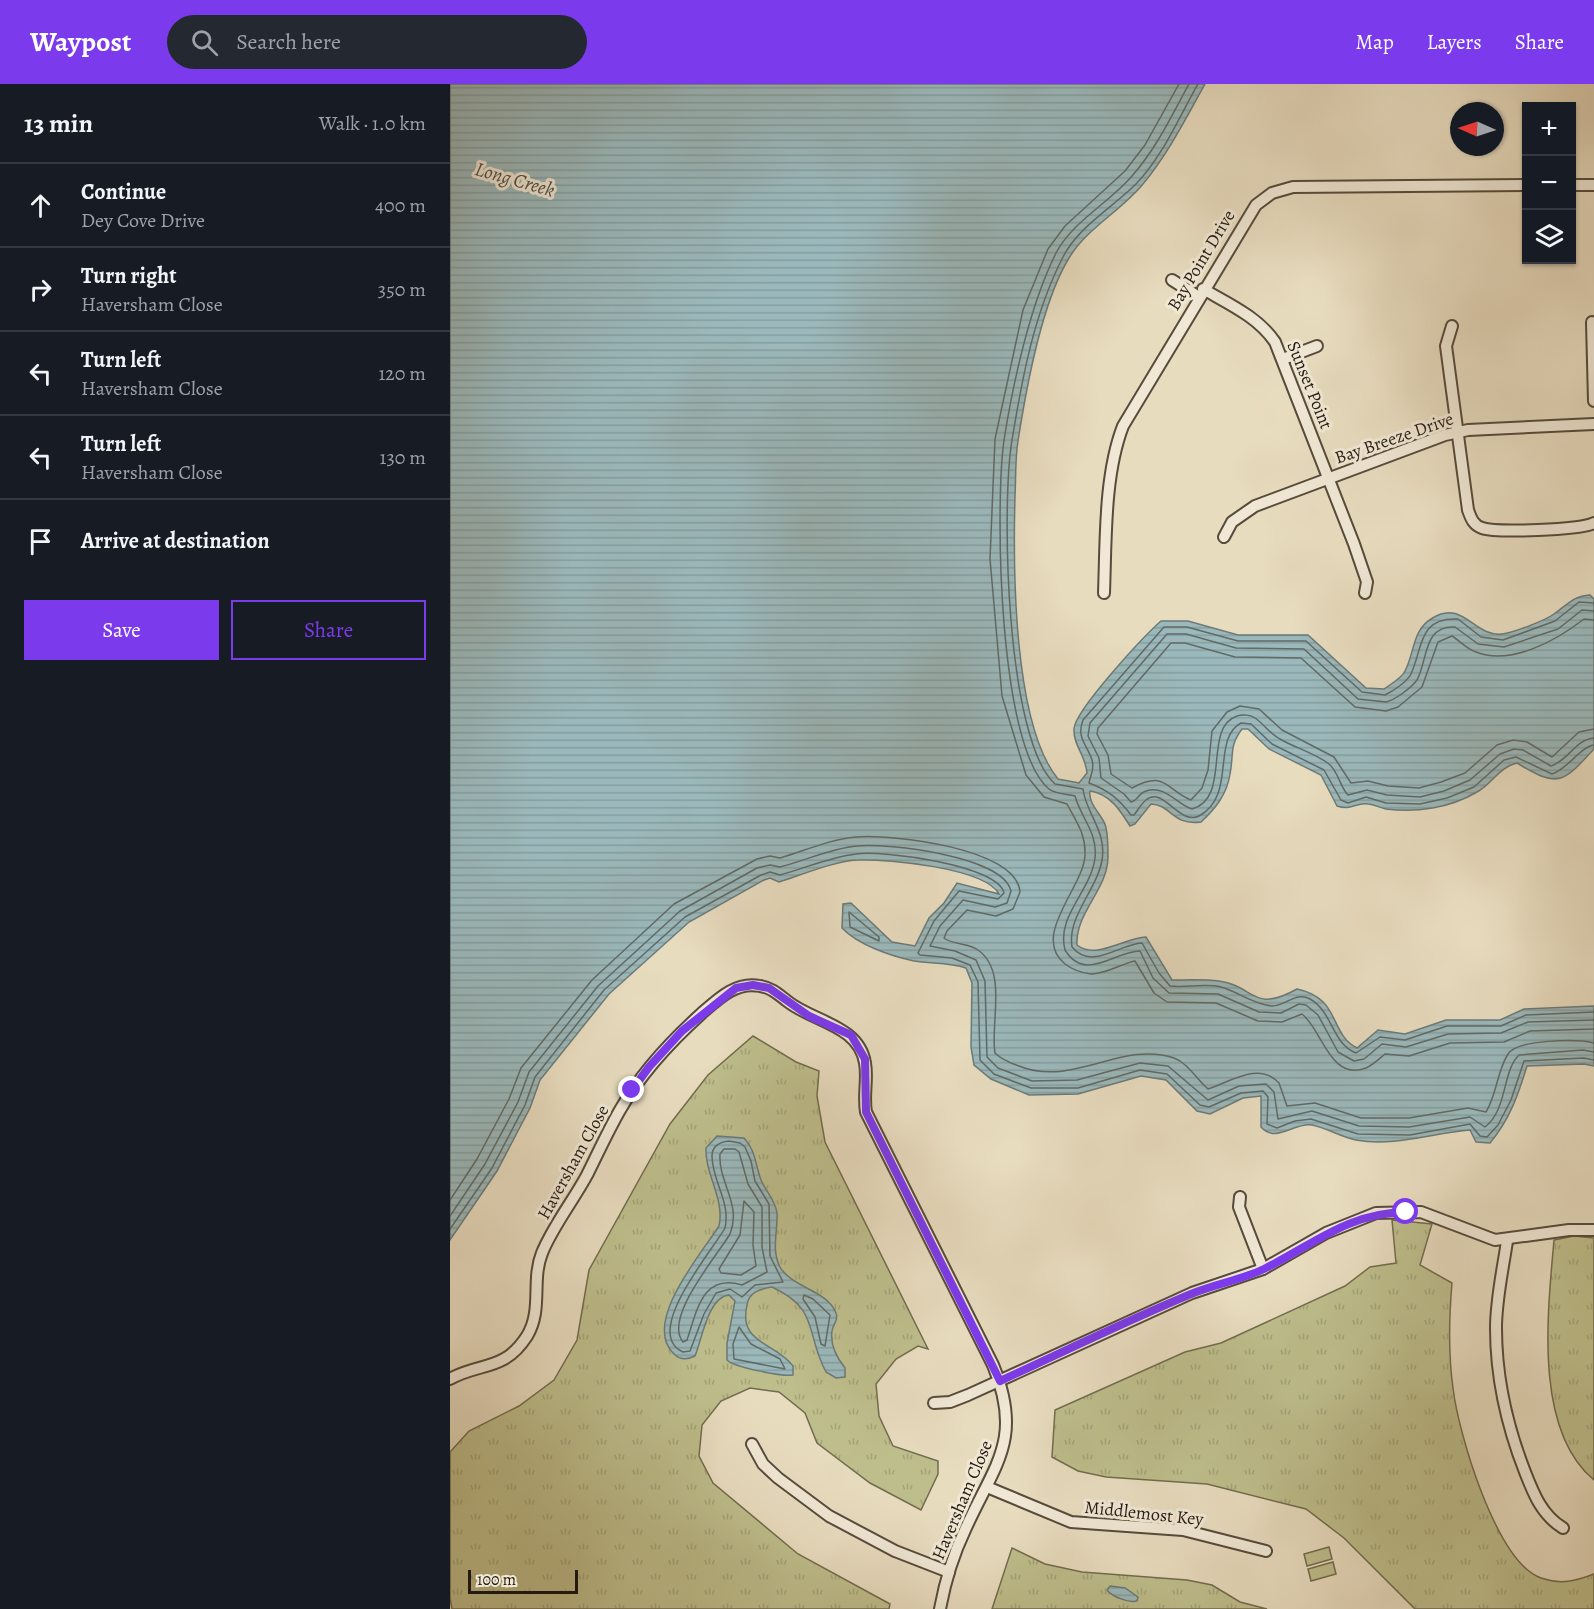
<!DOCTYPE html>
<html lang="en">
<head>
<meta charset="utf-8">
<style>
	body { margin:0; font-family:Alegreya,serif; background:#242831; color:#f1f3f6 }
	.controls { position:absolute; right:18px; top:18px; display:grid; overflow:hidden; border-radius:0px; box-shadow:0 2px 4px #0004 }
	.controls button { width:54px; height:54px; display:grid; place-items:center; padding:0; border:0; border-bottom:2px solid #363941; background:#171b24; color:#f1f3f6; font:30px sans-serif }
	.compass { position:absolute; left:1000px; top:18px; width:54px; height:54px; border-radius:50%; background:#171b24; box-shadow:0 2px 4px #0004; rotate:273deg }
	.scale { position:absolute; left:18px; bottom:15px; width:110px; box-sizing:border-box; padding-left:6px; border:3px solid #251b11; border-top:0; font-size:16px; line-height:21px; white-space:nowrap; color:#251b11; -webkit-text-stroke:4px #f0e8d5; paint-order:stroke }
	.stop { position:absolute; width:18px; height:18px; margin:-14px; border:4px solid #7c3aed; border-radius:50%; background:#fff }
	.stop.end { background:#7c3aed; border-color:#fff; box-shadow:0 2px 6px #0008 }
	.list { margin:0; padding:0; list-style:none }
	h2 { display:flex; justify-content:space-between; align-items:center; height:78px; margin:0; padding:0 24px; font-size:26px }
	h2 small { font-size:20px; font-weight:400; color:#9ea1a6 }
	.list li { display:grid; grid-template-columns:39px 1fr auto; gap:18px; align-items:center; box-sizing:border-box; height:84px; padding:0 24px; border-top:2px solid #363941 }
	.list b { display:block; font-size:22px; white-space:nowrap }
	.list p { margin:0; font-size:20px; white-space:nowrap; color:#9ea1a6 }
	.list em { font-size:20px; font-style:normal; color:#9ea1a6 }
	.actions { display:flex; gap:12px; padding:18px 24px }
	.actions a { flex:1; padding:14px 0; border:2px solid #7c3aed; border-radius:0px; text-align:center; font-size:21px; color:#7c3aed }
	.actions .main { background:#7c3aed; color:#fff }
	.icon { flex:none; width:33px; height:33px; fill:none; stroke:currentColor; stroke-width:2; stroke-linecap:round; stroke-linejoin:round }
	.map { position:relative; flex:none; width:1144px; height:1525px; overflow:hidden }
	header { display:flex; align-items:center; gap:36px; box-sizing:border-box; height:84px; padding:0 30px; background:#7c3aed; color:#fff }
	header strong { font-size:28px }
	nav { display:flex; gap:33px; margin-inline-start:auto; font-size:21px }
	.search { width:420px; height:54px; background:#242831; display:flex; align-items:center; gap:15px; box-sizing:border-box; padding:0 21px; border-radius:33px; color:#9ea1a6; font-size:22px }
	main { display:flex }
	aside { flex:1; background:#171b24 }
	.map>svg:first-child { display:block }
</style>
</head>
<body>
<header>
<strong>Waypost</strong>
<div class="search"><svg class="icon" aria-label="search" viewBox="0 0 24 24"><circle cx="10" cy="10" r="6"/><path d="M15 15l6 6"/></svg>Search here</div>
<nav><a>Map</a><a>Layers</a><a>Share</a></nav>
</header>
<main>
<aside>
<h2>13 min<small>Walk · 1.0 km</small></h2>
<ul class="list">
<li><svg class="icon" aria-label="ahead" viewBox="0 0 24 24"><path d="M12 20V5M6 11l6-6 6 6"/></svg><div><b>Continue</b><p>Dey Cove Drive</p></div><em>400 m</em></li>
<li><svg class="icon" aria-label="right" viewBox="0 0 24 24"><path d="M7 20v-9h11M14 6l5 5-5 5"/></svg><div><b>Turn right</b><p>Haversham Close</p></div><em>350 m</em></li>
<li><svg class="icon" aria-label="left" viewBox="0 0 24 24"><path d="M17 20v-9H6M10 6l-5 5 5 5"/></svg><div><b>Turn left</b><p>Haversham Close</p></div><em>120 m</em></li>
<li><svg class="icon" aria-label="left" viewBox="0 0 24 24"><path d="M17 20v-9H6M10 6l-5 5 5 5"/></svg><div><b>Turn left</b><p>Haversham Close</p></div><em>130 m</em></li>
<li><svg class="icon" aria-label="arrive" viewBox="0 0 24 24"><path d="M6 21V4h12l-3 4 3 4H6"/></svg><div><b>Arrive at destination</b></div></li>
</ul>
<div class="actions"><a class="main">Save</a><a>Share</a></div>
</aside>
<div class="map">
<svg width="1144" height="1525" viewBox="0 0 1144 1525">
	<defs>
		<pattern id="grass-tufts" width="24" height="20" patternUnits="userSpaceOnUse" patternTransform="scale(1.5)"><rect width="24" height="20" fill="#bebe8c"/><path d="M3 7l-1-3M5 7V3M7 7l1-3M15 17l-1-3M17 17v-4M19 17l1-3" fill="none" stroke="#a3a378"/></pattern>
		<pattern id="water-rules" width="6" height="5" patternUnits="userSpaceOnUse" patternTransform="scale(1.5)"><rect width="6" height="5" fill="#9bb9bc"/><path d="M0 2.5h6" fill="none" stroke="#859ea1"/></pattern>
	</defs>
	<rect width="100%" height="100%" fill="#e8dcbf"/>
	<filter id="stains"><feTurbulence type="fractalNoise" baseFrequency=".00333" numOctaves="4"/><feColorMatrix values="0 0 0 0 .2 0 0 0 0 .09 0 0 0 0 .02 0 0 0 .5 -.17"/></filter>
	<radialGradient id="worn" r=".72"><stop offset=".6" stop-color="#630" stop-opacity="0"/><stop offset="1" stop-color="#630" stop-opacity=".3"/></radialGradient>
	<g fill="url(#grass-tufts)" stroke="#726c4e" stroke-width="1.5">
		<polygon points="303,952 346,978 369,987 367,1012 375,1058 478,1265 468,1262 446,1275 426,1300 429,1332 443,1362 488,1377 488,1390 471,1426 420,1399 367,1359 355,1329 329,1308 300,1304 271,1317 252,1341 249,1372 263,1399 348,1470 440,1520 439,1525 2,1525 0,1514 0,1368 19,1347 69,1322 104,1296 127,1256 139,1186 220,1040 258,991"/>
		<path d="M942,1136L982,1140L970,1181L1002,1199C999,1234 998,1269 1003,1304C1008,1348 1046,1478 1091,1494C1111,1501 1126,1497 1144,1490V1525H965L894,1454L856,1425L757,1400L656,1393L628,1387L602,1373L605,1326L735,1268L771,1259L895,1202L920,1183L946,1179Z"/>
		<path d="M1124,1152L1144,1154V1396C1083,1346 1098,1226 1104,1156Z"/>
		<polygon points="562,1464 595,1480 632,1488 737,1496 762,1501 790,1518 817,1525 542,1525"/>
	</g>
	<g fill="#bebe8c" stroke="#726c4e" stroke-width="1.5">
		<polygon points="879,1463 882,1475 857,1482 854,1470"/>
		<polygon points="883,1478 886,1490 861,1497 858,1485"/>
	</g>
	<g fill="url(#water-rules)" stroke="#6c7a78" stroke-width="1.5">
		<path d="M0,0H755C736,34 718,70 693,100C671,127 637,144 619,174C592,218 576,305 568,357C565,375 566,394 565,412C563,483 563,640 608,695L629,699L637,689C636,672 623,661 624,645C625,626 694,552 711,537H738L788,551H858L916,604L934,605C941,600 952,594 955,587C965,568 962,547 981,535C1013,514 1023,553 1052,550C1063,549 1096,536 1104,530C1117,521 1123,512 1140,511L1144,515V665C1112,700 1108,704 1067,679C1049,683 1042,700 1027,708C1000,724 966,729 936,725C930,724 924,720 918,720C906,718 902,727 887,722L871,691L819,665L798,645H792C779,662 784,670 780,690C777,710 766,724 751,738C722,742 722,721 701,720L685,740L680,742C670,726 660,710 640,707C638,719 650,729 655,740C658,749 658,764 658,773C658,805 625,829 627,861C646,876 674,854 696,853L722,896C737,896 754,895 769,897C805,902 802,930 847,905C891,914 879,950 907,964L928,946L955,950L996,936H1050L1074,925L1144,922V982L1134,980L1077,982C1068,1011 1060,1035 1040,1059L1026,1058L1020,1046C982,1049 944,1063 906,1056C891,1053 877,1044 862,1041C844,1038 826,1060 811,1043V1012L793,1014L760,1030L747,1027L716,996L691,992L628,1010L579,1011L541,995L524,981L521,963L522,899L516,884C498,878 482,880 464,877C441,872 408,861 392,844L393,820L401,819L442,858L465,862L479,834L494,819L507,799L549,810C535,784 439,775 409,776C388,776 351,791 329,798L320,794L314,796L239,838L159,910L90,996L80,1024L47,1087L0,1156Z"/>
		<path d="M267,1052L294,1054C306,1067 305,1080 311,1096C316,1108 325,1115 327,1129C328,1146 321,1166 330,1183C342,1204 377,1206 386,1229C389,1236 383,1240 382,1247C380,1260 387,1274 395,1284V1293L386,1294L376,1288C355,1249 370,1225 322,1203C310,1205 299,1208 297,1221C288,1260 325,1258 343,1282V1291C333,1293 283,1283 277,1276V1259L285,1217L279,1211C258,1213 252,1255 245,1272C237,1276 230,1276 224,1270C191,1239 252,1169 269,1142C275,1115 255,1091 256,1064Z"/>
		<path d="M660,1502L675,1504L688,1513L687,1517C679,1519 662,1513 657,1506Z"/>
	</g>
	<g fill="none" stroke-linecap="round" stroke-linejoin="round">
		<g stroke="#606a66" stroke-width="1.5">
			<path d="M729,0L695,61L675,87L615,142L598,165L573,226L545,355L540,475L552,612L576,691L594,713L617,720C626,737 636,750 635,771C634,803 580,852 615,880C623,886 631,889 641,890C657,890 670,880 685,877L704,909L717,918L766,919L808,937L832,938L852,930C872,945 880,998 916,984C923,981 929,975 935,970L959,972L1000,959L1054,958L1080,947L1144,945"/>
			<path d="M739,0C722,31 706,65 682,92C659,119 623,137 606,169C580,221 563,299 554,356C545,421 548,663 599,705C605,710 617,710 625,712C631,734 648,749 645,774C641,807 606,832 615,866C635,899 665,867 690,867L703,894L719,909L768,910L809,928L831,929L849,920L856,921L868,931L888,968L904,977L914,975L932,960L956,963L998,950L1051,949L1078,938L1144,936"/>
			<path d="M748,0C729,33 713,72 686,100C663,123 628,143 613,173C584,229 572,295 562,356C551,422 556,656 605,700L633,705C636,730 657,747 652,776C647,806 617,832 622,863C642,887 669,860 692,859L709,889L720,902C736,904 755,899 771,903C789,908 802,920 822,922C836,922 846,907 860,915C883,928 882,960 906,969L930,953L955,956L997,942H1051L1076,931L1144,928"/>
			<path d="M1144,519L1129,518L1105,537L1053,556L1031,553L1008,535C968,533 973,564 961,590C957,598 943,607 935,611L912,608L856,557H788L737,543H714L633,636C626,654 637,660 642,676C645,686 640,692 639,699C658,706 669,715 681,731H684C688,726 691,720 696,716C713,701 729,742 749,732C787,712 761,655 791,639L801,640L822,660L874,686L891,716L898,719L916,713L936,719L970,720L997,714L1024,703L1054,676L1066,673L1102,690C1118,685 1130,663 1144,661"/>
			<path d="M1144,527L1132,526L1108,545L1054,563L1028,560L1005,543C973,541 978,576 967,596C961,604 945,616 936,618L908,615L854,565L786,564L736,550H717L640,639L638,652L649,674L651,694L674,710L681,718C687,717 689,709 696,707C716,701 726,720 742,725C782,714 752,644 787,632C793,630 801,631 805,634C814,640 820,650 830,655C845,664 865,669 879,680C888,687 890,703 898,711L917,706L937,711L970,713L994,707L1020,696L1050,670L1064,665L1073,666L1101,682C1118,677 1126,655 1144,654"/>
			<path d="M1144,536L1134,535C1107,556 1061,582 1026,568C1017,565 1010,557 1002,552L988,558L972,603L948,623L936,627L905,623L851,574L785,573L735,559H721L648,644L647,650L658,671L661,690L682,704C716,686 715,705 741,716L752,704L758,686L762,647L777,628L790,622L809,625L832,646L884,673L901,699L918,697L938,702L969,704L991,698L1015,689L1047,661L1063,656L1077,658L1102,673L1129,648L1144,645"/>
			<polygon points="399,828 429,853 429,857 400,843"/>
			<path d="M279,1057L290,1059L295,1063L301,1077L305,1097L319,1120L320,1172L333,1198L305,1201L292,1213L280,1205L266,1209L254,1230L240,1267L233,1268C191,1249 263,1166 275,1144C281,1118 262,1097 262,1072C262,1062 270,1058 279,1057Z"/>
			<path d="M274,1065H285L289,1068L298,1100L312,1123V1163L317,1188L292,1201C252,1189 247,1227 237,1256L233,1258C213,1234 267,1172 280,1150C292,1120 268,1098 270,1070Z"/>
			<path d="M0,1116L27,1075L59,1015L71,984L142,896L224,820L307,775L320,772L330,774C354,767 381,755 406,753C442,750 567,764 570,808L563,825L546,832L517,826L497,847L494,854C503,861 519,859 528,866C558,887 540,939 545,969C552,976 560,979 569,982C623,1004 672,956 724,974C738,979 747,996 758,1005C780,998 809,977 829,999L837,1022L865,1019L911,1034H959L1018,1024L1036,1028C1047,1010 1047,987 1058,970C1068,955 1127,955 1144,959"/>
			<polygon points="294,1117 304,1128 303,1161 306,1182 291,1191 271,1189 269,1185 290,1151"/>
			<path d="M0,1132L35,1080L68,1018L79,988L148,902L230,827L307,784L320,781L330,783C354,777 382,764 407,762C438,759 553,772 561,807L557,819L545,823L513,816L490,842L480,862L505,867L526,876L535,897L537,973L548,984L582,997L627,996L690,979L718,982L758,1016L789,1002L816,1000L824,1008L828,1035L862,1027L909,1042L959,1043L1020,1033L1035,1043C1058,1025 1052,987 1069,971L1133,966L1144,968"/>
			<path d="M0,1145L42,1084L75,1021L85,993L154,906L235,833L311,791L320,788L330,791C355,784 381,773 406,770C432,766 548,781 554,809L548,815L509,807L484,837L468,869L470,871L502,874L520,881L528,898L530,976L544,990L581,1004H628L690,986L717,990L750,1021L759,1023L791,1009L813,1007L818,1013L817,1040L827,1044L845,1037L861,1035L908,1050L960,1051L1020,1040L1030,1052L1037,1053L1048,1041L1061,1016L1074,977L1134,974L1144,976"/>
			<polygon points="354,1211 363,1215 380,1231 375,1262 371,1260 365,1233 353,1215"/>
			<polygon points="289,1243 301,1260 330,1275 335,1285 284,1275 283,1260"/>
		</g>
		<g stroke="#564b3c" stroke-width="14">
			<g id="minor">
				<polyline points="1122,101 1144,101"/>
				<polyline points="722,196 749,213"/>
				<path d="M753,205C779,220 808,233 825,258L904,460L917,498L915,509"/>
				<polyline points="1142,238 1144,317"/>
				<path d="M1002,242L996,262L1018,426C1021,434 1023,441 1032,444C1047,449 1129,446 1144,439"/>
				<polyline points="833,275 867,262"/>
				<polyline points="774,453 782,438 805,422 995,351 1018,346 1144,340"/>
				<path d="M654,509C656,457 654,391 673,342L806,121L822,109L843,103L1076,101"/>
				<polyline points="790,1113 789,1123 813,1185"/>
				<path d="M1057,1157C1053,1185 1046,1215 1046,1244C1046,1294 1057,1342 1075,1388C1084,1411 1092,1431 1113,1444"/>
				<path d="M0,1295C30,1278 54,1288 77,1252C93,1226 81,1196 92,1169C103,1142 123,1117 137,1091C148,1069 158,1047 170,1026C191,989 220,958 251,930C268,915 286,897 310,902C322,904 328,910 337,917C363,938 409,941 415,979C418,995 413,1011 416,1028L543,1281C574,1356 544,1381 515,1446C503,1471 495,1498 490,1525"/>
				<polyline points="484,1319 500,1318 518,1311 742,1209 813,1185 876,1149 926,1129 971,1128 1045,1156 1119,1146 1144,1146"/>
				<polyline points="302,1360 313,1380 328,1394 379,1432 445,1467 499,1488"/>
				<polyline points="537,1403 621,1438 733,1446 816,1467"/>
			</g>
		</g>
		<use href="#minor" stroke="#f0e8d5" stroke-width="10"/>
	</g>
	<g fill="none" stroke-linecap="round" stroke-linejoin="round">
		<path stroke="#7c3aed" stroke-width="8" d="M182,1006L199,983L232,947L286,904L303,901L319,904L359,932L401,951L415,975L416,1028L550,1297C613,1268 676,1237 741,1210C765,1200 791,1196 814,1185C864,1160 898,1129 956,1128"/>
	</g>
	<g text-anchor="middle" stroke-width="6" stroke-linejoin="round" paint-order="stroke">
		<g font-size="18" fill="#251b11" stroke="#f0e8d5">
			<text transform="translate(751 176) rotate(-59)" y="6">Bay Point Drive</text>
			<text transform="translate(860 301) rotate(68)" y="6">Sunset Point</text>
			<text transform="translate(944 354) rotate(-19)" y="6">Bay Breeze Drive</text>
			<text transform="translate(123 1078) rotate(-61)" y="6">Haversham Close</text>
			<text transform="translate(512 1416) rotate(-67)" y="6">Haversham Close</text>
			<text transform="translate(694 1429) rotate(6)" y="6">Middlemost Key</text>
		</g>
		<g font-size="20" font-style="italic" fill="#4e524d" stroke="#f0e8d5">
			<text transform="translate(65 95) rotate(16)" y="7">Long Creek</text>
		</g>
	</g>
	<rect width="100%" height="100%" filter="url(#stains)"/>
	<rect width="100%" height="100%" fill="url(#worn)"/>
</svg>
<div class="controls">
<button>+</button>
<button>−</button>
<button><svg class="icon" aria-label="layers" viewBox="0 0 24 24"><path d="M12 4l9 5-9 5-9-5zM3 14l9 5 9-5"/></svg></button>
</div>
<svg class="compass" viewBox="-18 -18 36 36"><path d="M0-13l5 13h-10z" fill="#e53935"/><path d="M0 13l5-13h-10z" fill="#9ea1a6"/></svg>
<div class="scale">100 m</div>
<div class="stop" style="left:956px;top:1128px"></div>
<div class="stop end" style="left:182px;top:1006px"></div>
</div>
</main>
</body>
</html>
